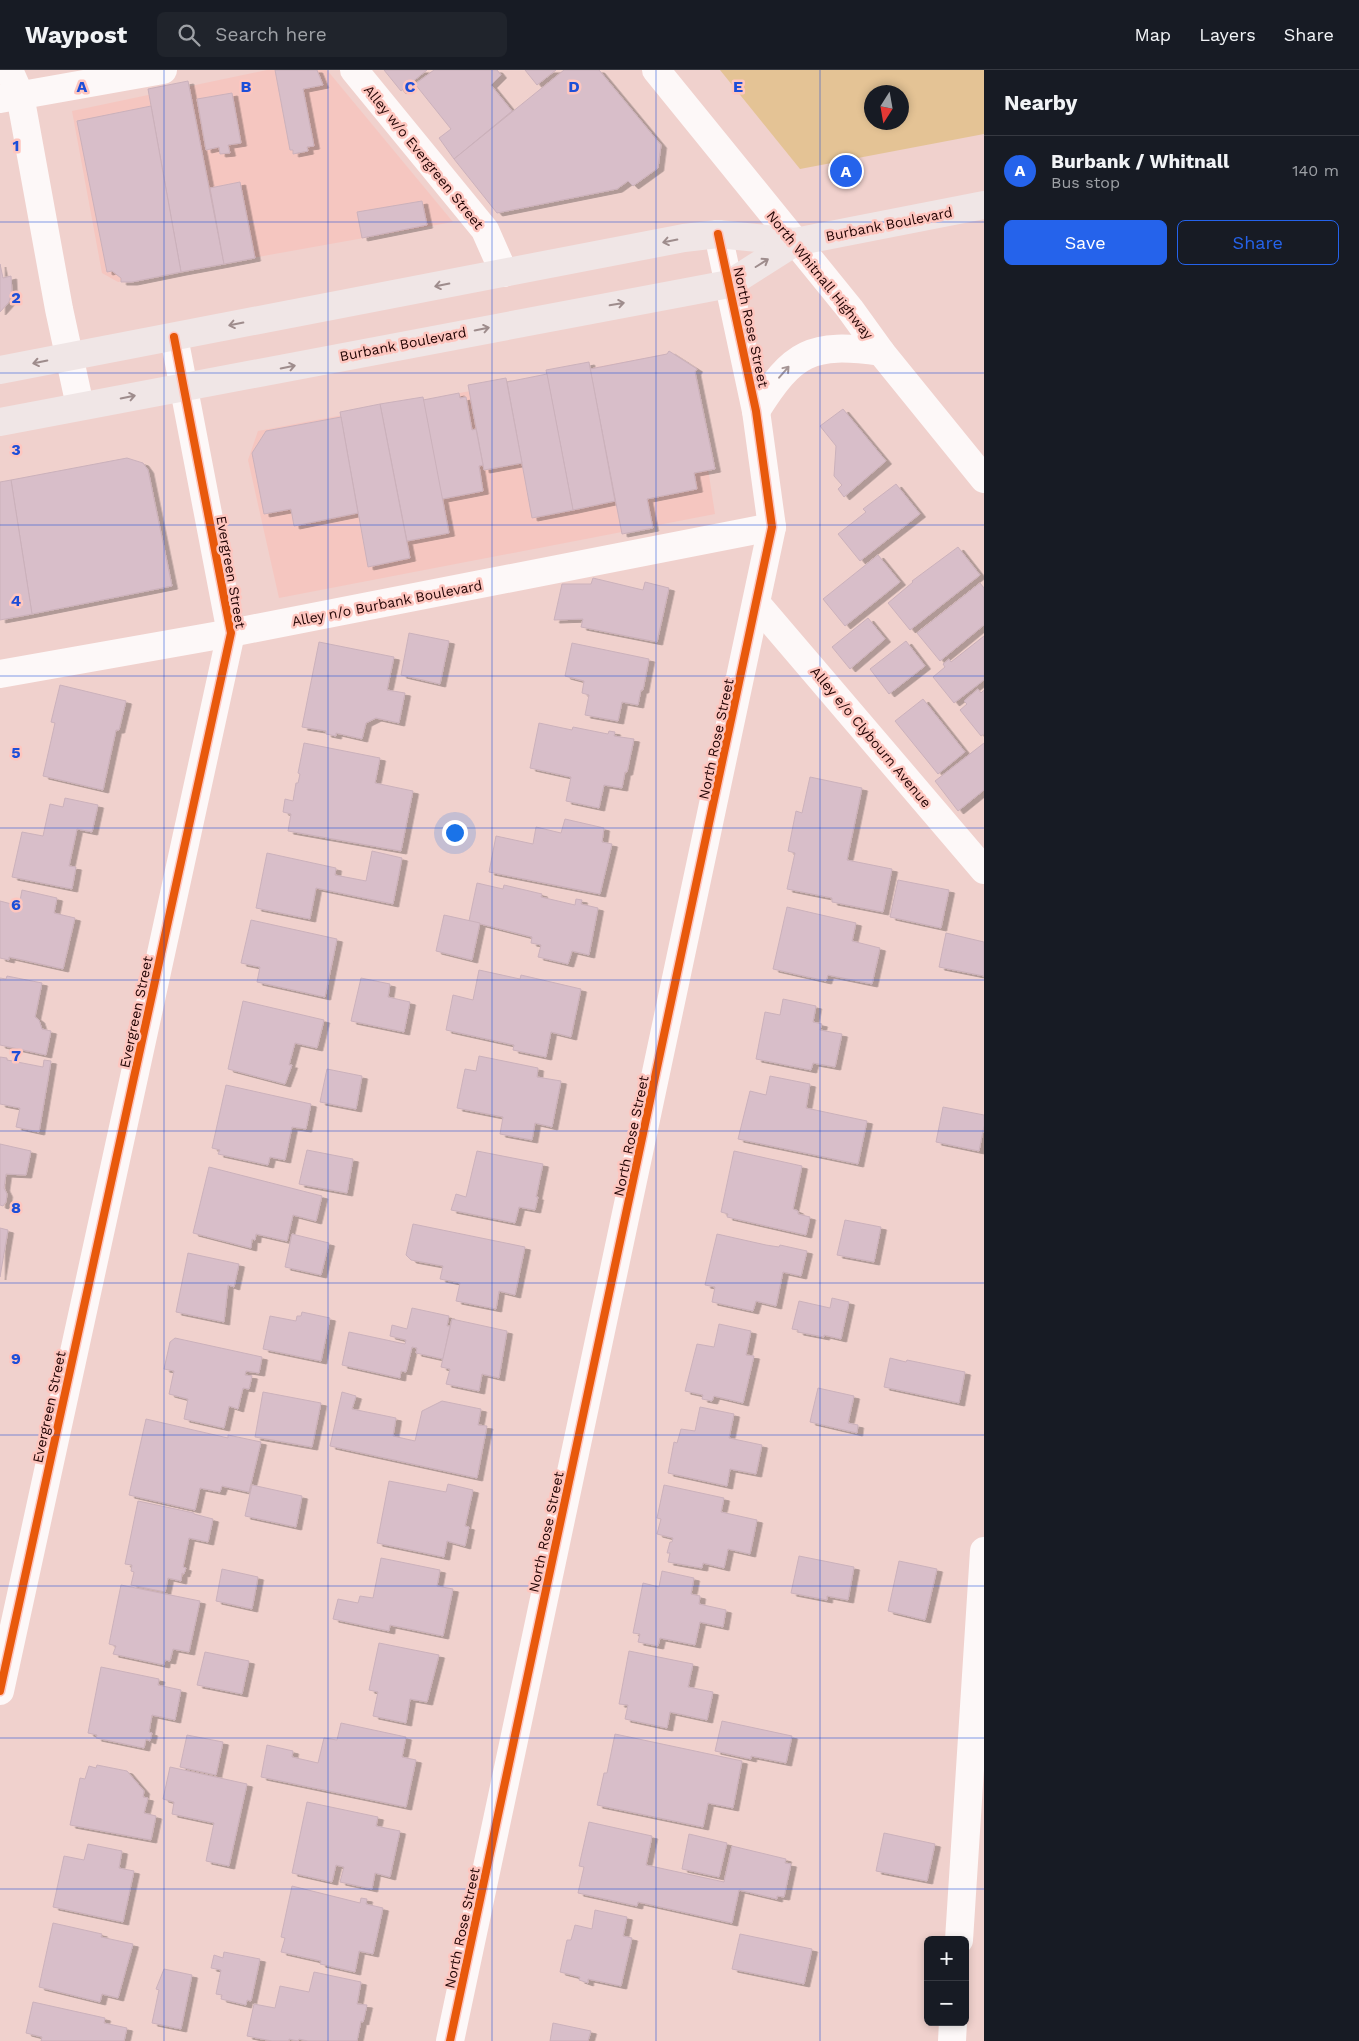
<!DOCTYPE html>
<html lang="en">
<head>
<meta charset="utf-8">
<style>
	body { margin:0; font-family:"Work Sans",sans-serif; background:#20242c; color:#f1f3f6 }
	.controls { position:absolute; right:15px; bottom:15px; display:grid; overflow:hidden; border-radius:8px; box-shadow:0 2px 8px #0003 }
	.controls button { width:45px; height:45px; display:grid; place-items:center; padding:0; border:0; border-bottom:1px solid #363941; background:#171b24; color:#f1f3f6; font:25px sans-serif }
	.compass { position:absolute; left:864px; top:15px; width:45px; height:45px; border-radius:50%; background:#171b24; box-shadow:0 2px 8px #0003; rotate:191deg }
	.you { position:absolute; left:454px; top:762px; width:18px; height:18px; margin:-12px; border:4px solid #fff; border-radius:50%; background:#1a73e8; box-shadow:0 0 0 8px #1a73e833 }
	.badge { display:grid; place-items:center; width:32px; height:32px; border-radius:50%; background:#2563eb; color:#fff; font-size:16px; font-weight:700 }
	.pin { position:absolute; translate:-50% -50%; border:2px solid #fff; box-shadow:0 1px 5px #0006 }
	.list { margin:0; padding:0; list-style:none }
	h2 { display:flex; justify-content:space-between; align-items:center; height:65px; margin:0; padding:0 20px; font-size:21px }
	h2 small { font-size:16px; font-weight:400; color:#9ea1a6 }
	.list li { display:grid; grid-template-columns:32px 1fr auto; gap:15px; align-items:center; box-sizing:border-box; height:70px; padding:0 20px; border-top:1px solid #363941 }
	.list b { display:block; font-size:19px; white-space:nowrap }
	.list p { margin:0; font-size:16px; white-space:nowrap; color:#9ea1a6 }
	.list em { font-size:16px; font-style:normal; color:#9ea1a6 }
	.actions { display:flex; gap:10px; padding:15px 20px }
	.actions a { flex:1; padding:11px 0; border:1px solid #2563eb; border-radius:8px; text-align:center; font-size:18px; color:#2563eb }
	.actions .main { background:#2563eb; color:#fff }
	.icon { flex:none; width:28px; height:28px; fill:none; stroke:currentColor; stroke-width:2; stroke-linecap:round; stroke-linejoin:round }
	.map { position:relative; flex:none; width:984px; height:1971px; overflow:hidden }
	header { display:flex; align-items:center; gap:30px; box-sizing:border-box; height:70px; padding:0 25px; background:#171b24; border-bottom:1px solid #363941 }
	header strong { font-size:24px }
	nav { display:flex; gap:28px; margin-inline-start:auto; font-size:18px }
	.search { width:350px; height:45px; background:#20242c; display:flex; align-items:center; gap:12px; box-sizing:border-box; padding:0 18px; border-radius:8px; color:#9ea1a6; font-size:19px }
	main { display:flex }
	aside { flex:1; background:#171b24 }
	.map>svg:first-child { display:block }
</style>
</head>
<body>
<header>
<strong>Waypost</strong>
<div class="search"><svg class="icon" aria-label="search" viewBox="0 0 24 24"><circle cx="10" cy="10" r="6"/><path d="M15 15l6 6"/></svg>Search here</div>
<nav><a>Map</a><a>Layers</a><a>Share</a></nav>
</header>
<main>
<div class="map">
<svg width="984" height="1971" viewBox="0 0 984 1971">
	<defs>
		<filter id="shadow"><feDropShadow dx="5.5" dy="3" stdDeviation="0" flood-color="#0004"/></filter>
	</defs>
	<rect width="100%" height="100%" fill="#f0d1cd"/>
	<g fill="#f5c6c0">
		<polygon points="267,0 327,0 453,152 118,212 102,203 72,41"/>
		<polygon points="666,284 693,302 715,444 279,528 248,390 258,361"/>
	</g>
	<path fill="#e4c395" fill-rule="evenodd" d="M720,0H984V64L800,99ZM872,22H902V52H872Z"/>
	<g fill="#d8bec9" stroke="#cbb1bb" filter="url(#shadow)">
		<polygon points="275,0 317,0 323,15 303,19 314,76 307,77 308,81 293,84 293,80 290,80"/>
		<polygon points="384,0 427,0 401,21"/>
		<polygon points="434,0 497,0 501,5 491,15 512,41 454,89 439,68 451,59 415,14"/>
		<polygon points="525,0 556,0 537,15"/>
		<polygon points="564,0 599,0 661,75 658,98 633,116 628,111 617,119 497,143 454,89"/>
		<polygon points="188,11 224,194 181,202 148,19"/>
		<polygon points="232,23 241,73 228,75 230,83 220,84 219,77 206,80 197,29"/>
		<polygon points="151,36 181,202 132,212 121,212 121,208 112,201 107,202 77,51"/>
		<polygon points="240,112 255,188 224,194 210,118"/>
		<polygon points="422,131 427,155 362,168 357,142"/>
		<polygon points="0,194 3,208 11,206 12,222 9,232 0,242"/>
		<polygon points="669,281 697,299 695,302 715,399 694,403 697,419 647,429 653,458 622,464 590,299 667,284"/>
		<polygon points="589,292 615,431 573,440 546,300"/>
		<polygon points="547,304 573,440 532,448 507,312"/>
		<polygon points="506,308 522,393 484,400 468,315"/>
		<polygon points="459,323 460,328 466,327 472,360 476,359 483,395 479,396 483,421 442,429 423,330"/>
		<polygon points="423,327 449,463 407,471 380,334"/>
		<polygon points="380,334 410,488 368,497 340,342"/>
		<polygon points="843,339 886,391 844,427 838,419 842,415 834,406 836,376 820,356"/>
		<polygon points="341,347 358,443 294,456 291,439 264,444 252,383 266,361"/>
		<polygon points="127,388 143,393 148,400 172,516 32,544 11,410"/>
		<polygon points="11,410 32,544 0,550 0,412"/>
		<polygon points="896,414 920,444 860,491 838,464 866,442 863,439"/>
		<polygon points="958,477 980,505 910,560 888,533 913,512 912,511"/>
		<polygon points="878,485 900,512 845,556 823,529"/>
		<polygon points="593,508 643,520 645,512 669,518 657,572 581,557 583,549 554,550 562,514 591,514"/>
		<polygon points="980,513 984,518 984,555 940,591 917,563"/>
		<polygon points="868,548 885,569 850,599 832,577"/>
		<polygon points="409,563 449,571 440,614 401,605"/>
		<polygon points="984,566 984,610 954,633 933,607 945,597 943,594 949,589 951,592"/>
		<polygon points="906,571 925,596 889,624 870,599"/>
		<polygon points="319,572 394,587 387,620 405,623 399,653 376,648 366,653 362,669 336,663 336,666 326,664 326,661 302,657"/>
		<polygon points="572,573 649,589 643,620 641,620 638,635 622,632 618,651 585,645 589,625 582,623 584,611 565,606"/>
		<polygon points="60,615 126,631 119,660 116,660 103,720 43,706 55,653 51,652"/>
		<polygon points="978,619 981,623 984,620 984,664 981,666 960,640 967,634 964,631"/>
		<polygon points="923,629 965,682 938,704 895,651"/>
		<polygon points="539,653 572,660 573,657 608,664 609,661 615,662 614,666 634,669 627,702 625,702 622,718 604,715 599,738 566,731 571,707 530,698"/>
		<polygon points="304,673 380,688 375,713 413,721 401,781 288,761 291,744 283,742 285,729 293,731 296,713 298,713 300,704 298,703"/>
		<polygon points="984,673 984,720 958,741 935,711"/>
		<polygon points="810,707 862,718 847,790 892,799 883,842 832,832 832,828 787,819 795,783 788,781 796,741 802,743"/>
		<polygon points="65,728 98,735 92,762 77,759 69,796 76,797 72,819 12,807 22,762 43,766 50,734 63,737"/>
		<polygon points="565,749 604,758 602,772 612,774 600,824 489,802 496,766 533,774 536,757 561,763"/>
		<polygon points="372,781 402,788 393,834 316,818 310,849 256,838 267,783 336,798 335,805 366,811"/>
		<polygon points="898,810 949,820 941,858 890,847"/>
		<polygon points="477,813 503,819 504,815 542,824 541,827 575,835 576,829 582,830 581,834 598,838 589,885 572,881 568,894 538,887 541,875 531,873 532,867 469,851"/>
		<polygon points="22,820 57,828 54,843 75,848 63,899 9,887 9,890 0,888 0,831 19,836"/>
		<polygon points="787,837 856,853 852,871 880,878 872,914 828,905 826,911 773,899"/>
		<polygon points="444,845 480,853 472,890 436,881"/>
		<polygon points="251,850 337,869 325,927 257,912 260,897 241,893"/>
		<polygon points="946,863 984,872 984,906 939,897"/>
		<polygon points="479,900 520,909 521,905 581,919 571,967 551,962 546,987 513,980 514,975 446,960 453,925 473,930"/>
		<polygon points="7,906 42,913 35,947 39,950 42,959 51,961 46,985 0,975 0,908 6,909"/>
		<polygon points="361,908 390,914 388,927 410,932 404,962 351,951"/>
		<polygon points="783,929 816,936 813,952 822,954 820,960 842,964 835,997 813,993 811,1000 756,989 765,942 780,945"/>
		<polygon points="243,931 324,950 317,978 295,973 289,995 292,995 285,1014 228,999"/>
		<polygon points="479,986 538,998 537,1007 561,1011 552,1057 535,1053 532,1070 500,1064 503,1047 457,1038 465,999 476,1001"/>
		<polygon points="0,987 7,988 7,990 43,997 44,990 51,991 39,1062 16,1057 20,1038 0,1034"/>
		<polygon points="327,999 362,1006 356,1039 320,1032"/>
		<polygon points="770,1006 810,1014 806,1038 867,1051 858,1094 738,1069 750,1021 766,1025"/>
		<polygon points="226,1015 311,1034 306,1059 292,1057 285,1090 270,1087 268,1095 218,1084 220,1080 212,1078"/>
		<polygon points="943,1037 984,1045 984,1056 979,1081 936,1072"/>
		<polygon points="0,1074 31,1081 26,1105 6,1104 4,1118 7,1124 6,1132 3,1136 0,1135"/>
		<polygon points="307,1080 353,1089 347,1123 299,1114"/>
		<polygon points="477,1081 543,1094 536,1127 538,1127 535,1140 519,1137 515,1153 451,1140 456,1124 466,1127"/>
		<polygon points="734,1081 802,1096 793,1139 798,1141 798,1144 810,1147 806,1165 727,1147 728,1144 721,1142"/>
		<polygon points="209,1097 322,1126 316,1151 293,1145 287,1171 256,1164 255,1170 252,1169 251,1178 193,1163"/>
		<polygon points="845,1150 881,1157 874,1192 837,1185"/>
		<polygon points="413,1154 525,1177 515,1225 499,1221 496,1239 456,1231 460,1213 440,1209 443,1196 411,1190 406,1185"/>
		<polygon points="0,1158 8,1160 0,1207"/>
		<polygon points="292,1164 329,1173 321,1205 285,1197"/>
		<polygon points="717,1164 766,1175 779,1177 780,1175 807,1181 801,1206 783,1202 776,1236 756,1231 753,1241 712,1232 715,1217 705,1215"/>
		<polygon points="188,1183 239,1194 234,1217 228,1215 224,1252 176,1242"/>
		<polygon points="832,1228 849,1232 841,1269 824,1265 824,1267 798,1262 798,1260 792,1259 799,1231 830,1238"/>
		<polygon points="412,1238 449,1246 447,1256 450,1256 443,1289 416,1283 417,1278 412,1277 406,1302 401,1301 400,1308 342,1295 349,1262 405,1274 406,1270 390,1266 392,1255 407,1259"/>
		<polygon points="302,1242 330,1248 321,1291 263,1279 270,1246 296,1251 297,1246 301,1246"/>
		<polygon points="452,1249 507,1261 499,1308 482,1304 479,1321 446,1314 450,1299 441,1297"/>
		<polygon points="719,1254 751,1261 746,1285 754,1286 743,1333 714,1326 712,1331 702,1329 703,1325 685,1321 697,1274 714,1277"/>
		<polygon points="175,1268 262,1287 259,1303 246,1301 245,1305 252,1306 249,1319 243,1318 238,1339 229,1336 224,1358 184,1349 188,1329 169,1324 174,1301 164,1299 170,1272"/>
		<polygon points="890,1288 906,1292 907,1290 965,1302 959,1333 884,1317"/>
		<polygon points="818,1318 854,1326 848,1353 858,1355 857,1363 810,1352"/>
		<polygon points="263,1322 321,1333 312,1377 255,1367"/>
		<polygon points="342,1322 356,1326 352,1339 396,1348 393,1366 415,1371 422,1341 442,1331 481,1339 478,1355 487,1356 477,1408 330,1376"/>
		<polygon points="700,1337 734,1344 729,1368 762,1375 756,1404 730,1399 727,1416 668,1403 674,1372 677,1373 681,1359 695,1361"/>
		<polygon points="146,1349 228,1368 228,1365 261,1372 249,1422 222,1416 220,1422 200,1418 195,1440 129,1425"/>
		<polygon points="389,1411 446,1422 448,1414 473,1420 465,1456 469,1457 465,1476 447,1471 444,1487 377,1473"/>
		<polygon points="252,1415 302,1426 296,1457 245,1446"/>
		<polygon points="664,1415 724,1428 721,1442 757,1450 750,1484 728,1479 724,1498 703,1493 702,1498 668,1492 670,1483 667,1483 670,1472 672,1472 673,1468 657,1464 661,1449 657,1448"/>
		<polygon points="138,1431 194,1443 194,1444 213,1449 208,1472 189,1468 183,1497 186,1498 184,1504 182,1503 181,1511 168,1508 165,1522 131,1515 134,1502 131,1501 132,1495 125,1494"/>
		<polygon points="799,1486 854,1497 848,1530 827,1526 827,1530 791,1523"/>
		<polygon points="381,1488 440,1500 437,1516 453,1519 443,1566 390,1555 389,1561 333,1549 338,1529 358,1533 360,1526 373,1528"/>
		<polygon points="899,1491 937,1499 925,1550 888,1541"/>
		<polygon points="222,1499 258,1507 252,1539 216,1531"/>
		<polygon points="662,1501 694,1508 691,1524 700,1526 699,1534 726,1540 723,1557 700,1552 695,1575 660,1568 658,1576 638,1572 640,1564 633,1563 643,1513 659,1517"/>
		<polygon points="121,1515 200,1531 189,1582 173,1579 170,1591 165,1590 164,1595 113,1584 116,1576 109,1574"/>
		<polygon points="379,1573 439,1585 427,1632 410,1629 406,1653 373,1646 378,1622 369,1620"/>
		<polygon points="629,1581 693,1594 688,1617 713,1622 707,1650 670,1642 667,1658 625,1649 628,1635 619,1634"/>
		<polygon points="205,1582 249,1591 242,1624 197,1615"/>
		<polygon points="101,1597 159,1609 158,1615 181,1620 175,1650 152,1645 149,1662 152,1663 150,1671 146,1669 144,1678 96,1668 97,1665 88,1663"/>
		<polygon points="722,1651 792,1666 786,1693 751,1686 751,1689 715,1681"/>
		<polygon points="341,1653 406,1667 402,1687 416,1690 406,1737 261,1707 267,1675 293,1681 292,1687 318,1693 324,1668 337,1670"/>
		<polygon points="615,1664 742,1691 733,1738 708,1733 703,1757 597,1735 604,1703 607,1703"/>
		<polygon points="187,1665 223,1672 216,1705 180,1697"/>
		<polygon points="97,1695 127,1701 144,1721 143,1727 148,1728 144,1743 156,1746 151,1770 70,1755 80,1708 85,1709 89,1696 96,1698"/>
		<polygon points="170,1697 247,1714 229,1796 206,1791 214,1753 172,1744 174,1732 163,1729"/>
		<polygon points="307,1732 378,1747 376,1756 400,1761 390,1807 375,1803 372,1819 340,1812 344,1797 336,1795 332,1812 292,1803"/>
		<polygon points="589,1752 652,1766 646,1795 724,1812 732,1776 786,1789 785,1793 791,1794 784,1827 777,1826 777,1829 739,1820 732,1853 638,1832 637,1836 578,1823 584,1797 579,1796"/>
		<polygon points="884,1763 935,1774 927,1811 876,1801"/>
		<polygon points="689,1764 727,1773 719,1807 682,1799"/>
		<polygon points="88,1774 122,1781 119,1798 134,1801 123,1852 53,1837 64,1786 84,1790"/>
		<polygon points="292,1816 360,1833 361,1828 367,1829 366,1834 383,1838 373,1884 359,1881 355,1902 320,1894 321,1891 281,1882 285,1868 281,1867"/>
		<polygon points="595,1840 627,1847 623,1866 632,1868 621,1916 588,1909 588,1913 579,1910 580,1907 560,1902 567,1870 571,1870 575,1855 592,1859"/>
		<polygon points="53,1853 102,1864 101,1867 133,1874 118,1928 102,1924 100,1932 39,1917"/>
		<polygon points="740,1864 812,1879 804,1914 732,1899"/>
		<polygon points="224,1882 260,1889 251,1931 247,1930 246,1935 221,1929 222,1925 216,1924 221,1900 211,1898 214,1885 223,1888"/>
		<polygon points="164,1899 192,1905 181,1959 152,1953 159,1920 156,1919"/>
		<polygon points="314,1902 361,1912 357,1934 367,1935 363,1952 361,1951 357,1971 308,1971 299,1969 298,1971 289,1969 289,1971 272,1971 247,1966 254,1934 275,1938 280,1916 309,1922"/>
		<polygon points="33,1932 105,1948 104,1953 127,1958 124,1971 41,1971 42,1967 26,1963"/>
		<polygon points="553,1953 591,1961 588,1971 550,1971"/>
	</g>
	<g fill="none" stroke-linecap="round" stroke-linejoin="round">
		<g stroke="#fdf8f8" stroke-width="28">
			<polyline points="9,0 20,25 59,239 80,336"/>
			<polyline points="354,0 485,160 504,203"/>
			<polyline points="656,0 850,239 881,282 984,409"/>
			<polyline points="0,29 163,0"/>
			<path d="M756,341C793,282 811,272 881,282"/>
			<polyline points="757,534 984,800"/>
			<polyline points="0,604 231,563 772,457"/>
			<polyline points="0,1621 231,563 174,267"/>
			<polyline points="959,1870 984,1481"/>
			<polyline points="450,1971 772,457 756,341 718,164"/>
			<polyline points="952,1971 953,1952"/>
		</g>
		<g stroke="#f0e6e6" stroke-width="28">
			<polyline points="0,300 684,168 718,164 795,172 984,135"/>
			<polyline points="0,352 729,214 795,172"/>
		</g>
		<g stroke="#fec6bf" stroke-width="11">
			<g id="cycleway">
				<polyline points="0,1621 231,563 174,267"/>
				<polyline points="450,1971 772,457 756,341 718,164"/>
			</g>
		</g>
		<use href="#cycleway" stroke="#e8590c" stroke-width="8"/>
	</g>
	<defs><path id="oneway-shaft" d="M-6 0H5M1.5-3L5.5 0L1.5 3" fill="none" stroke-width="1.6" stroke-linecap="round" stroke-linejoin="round" transform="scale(1.25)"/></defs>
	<g stroke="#9e8c8c">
		<use href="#oneway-shaft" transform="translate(670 171) rotate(169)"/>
		<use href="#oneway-shaft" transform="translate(762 193) rotate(-32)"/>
		<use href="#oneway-shaft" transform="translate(442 215) rotate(169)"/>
		<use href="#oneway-shaft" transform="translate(617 234) rotate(-10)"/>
		<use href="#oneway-shaft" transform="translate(236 254) rotate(169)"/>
		<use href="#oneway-shaft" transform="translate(482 259) rotate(-11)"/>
		<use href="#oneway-shaft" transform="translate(40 292) rotate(168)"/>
		<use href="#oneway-shaft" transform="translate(288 297) rotate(-11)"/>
		<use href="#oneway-shaft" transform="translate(128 327) rotate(-11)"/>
	</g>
	<use stroke="#a69696" href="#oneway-shaft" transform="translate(784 302) rotate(-49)"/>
	<path fill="none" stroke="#1d4ed8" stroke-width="1" stroke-opacity="0.55" d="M164,0V1971M328,0V1971M492,0V1971M656,0V1971M820,0V1971M0,152H984M0,303H984M0,455H984M0,606H984M0,758H984M0,910H984M0,1061H984M0,1213H984M0,1365H984M0,1516H984M0,1668H984M0,1819H984"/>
	<g text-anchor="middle" stroke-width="5" stroke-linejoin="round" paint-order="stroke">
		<g font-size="14" fill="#230404" stroke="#fec6bf">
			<text transform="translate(424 87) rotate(51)" y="5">Alley w/o Evergreen Street</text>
			<text transform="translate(889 154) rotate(-11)" y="5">Burbank Boulevard</text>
			<text transform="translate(820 205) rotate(51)" y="5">North Whitnall Highway</text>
			<text transform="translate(751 257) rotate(78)" y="5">North Rose Street</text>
			<text transform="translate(403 274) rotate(-11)" y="5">Burbank Boulevard</text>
			<text transform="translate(231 502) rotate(80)" y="5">Evergreen Street</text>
			<text transform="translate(387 533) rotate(-11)" y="5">Alley n/o Burbank Boulevard</text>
			<text transform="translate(871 667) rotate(50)" y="5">Alley e/o Clybourn Avenue</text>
			<text transform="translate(716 669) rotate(-78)" y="5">North Rose Street</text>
			<text transform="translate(136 942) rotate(-78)" y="5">Evergreen Street</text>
			<text transform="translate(631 1066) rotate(-78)" y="5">North Rose Street</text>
			<text transform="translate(49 1337) rotate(-78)" y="5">Evergreen Street</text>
			<text transform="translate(546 1462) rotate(-78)" y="5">North Rose Street</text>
			<text transform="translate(462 1858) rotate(-78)" y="5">North Rose Street</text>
		</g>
	</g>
	<g font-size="16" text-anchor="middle" font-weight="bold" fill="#1d4ed8" stroke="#fec6bf" stroke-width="5" stroke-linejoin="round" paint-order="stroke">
		<text x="82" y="22">A</text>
		<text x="246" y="22">B</text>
		<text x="410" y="22">C</text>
		<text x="574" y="22">D</text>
		<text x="738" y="22">E</text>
		<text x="16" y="81">1</text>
		<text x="16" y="233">2</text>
		<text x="16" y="385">3</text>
		<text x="16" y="536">4</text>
		<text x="16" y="688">5</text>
		<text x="16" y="840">6</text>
		<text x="16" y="991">7</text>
		<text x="16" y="1143">8</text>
		<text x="16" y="1294">9</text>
	</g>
</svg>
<div class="controls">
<button>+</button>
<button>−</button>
</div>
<svg class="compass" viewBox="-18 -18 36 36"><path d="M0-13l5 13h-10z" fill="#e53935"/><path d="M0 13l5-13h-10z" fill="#9ea1a6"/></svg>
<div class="you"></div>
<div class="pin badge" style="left:846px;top:101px">A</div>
</div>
<aside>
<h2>Nearby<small></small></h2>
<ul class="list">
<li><span class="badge">A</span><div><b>Burbank / Whitnall</b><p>Bus stop</p></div><em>140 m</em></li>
</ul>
<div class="actions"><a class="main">Save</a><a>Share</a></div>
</aside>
</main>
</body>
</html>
